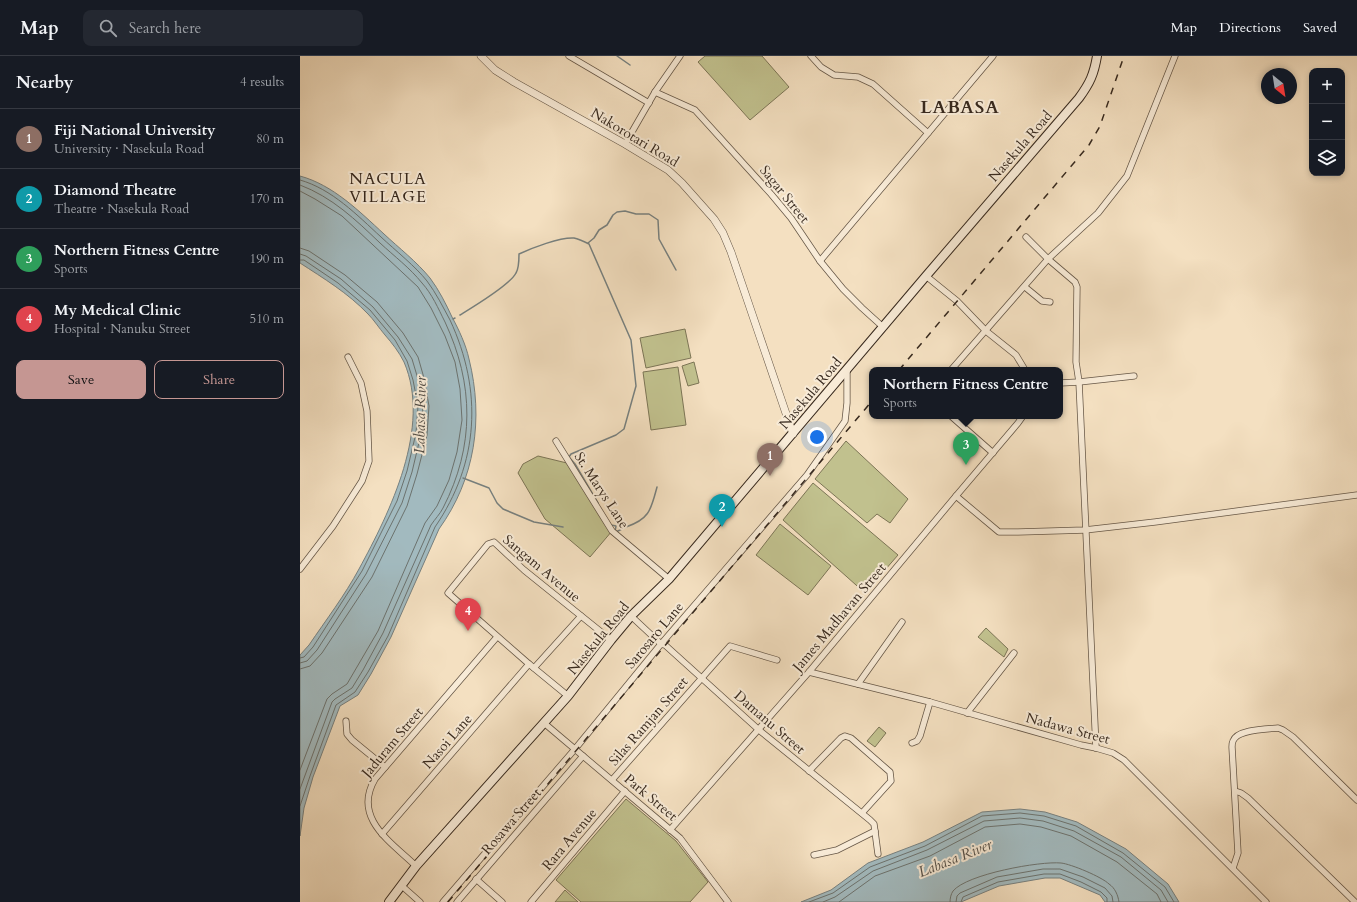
<!DOCTYPE html>
<html lang="en">
<head>
<meta charset="utf-8">
<style>
	body { margin:0; font-family:Cardo,serif; background:#242831; color:#f1f3f6 }
	.controls { position:absolute; right:12px; top:12px; display:grid; overflow:hidden; border-radius:8px; box-shadow:0 2px 6px #0003 }
	.controls button { width:36px; height:36px; display:grid; place-items:center; padding:0; border:0; border-bottom:1px solid #363941; background:#171b24; color:#f1f3f6; font:20px sans-serif }
	.compass { position:absolute; left:961px; top:12px; width:36px; height:36px; border-radius:50%; background:#171b24; box-shadow:0 2px 6px #0003; rotate:150deg }
	.you { position:absolute; left:517px; top:381px; width:14px; height:14px; margin:-10px; border:3px solid #fff; border-radius:50%; background:#1a73e8; box-shadow:0 0 0 6px #1a73e833 }
	.badge { display:grid; place-items:center; width:26px; height:26px; border-radius:50%; background:#c59692; color:#fff; font-size:13px; font-weight:700 }
	.pin { position:absolute; translate:-50% -33px; filter:drop-shadow(0 1px 2px #0008) }
	.pin::after { content:''; position:absolute; top:21px; width:14px; height:12px; background:inherit; clip-path:polygon(0 0,100% 0,50% 100%) }
	.popup { position:absolute; left:569px; top:311px; width:194px; height:52px; box-sizing:border-box; display:grid; place-content:center; border-radius:8px; background:#171b24; filter:drop-shadow(0 1px 3px #0005); font-size:13px; white-space:nowrap; color:#9ea1a6 }
	.popup b { font-size:15px; color:#f1f3f6 }
	.popup::after { content:''; position:absolute; left:50%; top:100%; margin-left:-8px; border:8px solid transparent; border-top-color:#171b24 }
	.list { margin:0; padding:0; list-style:none }
	h2 { display:flex; justify-content:space-between; align-items:center; height:52px; margin:0; padding:0 16px; font-size:17px }
	h2 small { font-size:13px; font-weight:400; color:#9ea1a6 }
	.list li { display:grid; grid-template-columns:26px 1fr auto; gap:12px; align-items:center; box-sizing:border-box; height:60px; padding:0 16px; border-top:1px solid #363941 }
	.list b { display:block; font-size:15px; white-space:nowrap }
	.list p { margin:0; font-size:13px; white-space:nowrap; color:#9ea1a6 }
	.list em { font-size:13px; font-style:normal; color:#9ea1a6 }
	.actions { display:flex; gap:8px; padding:12px 16px }
	.actions a { flex:1; padding:9px 0; border:1px solid #c59692; border-radius:8px; text-align:center; font-size:14px; color:#c59692 }
	.actions .main { background:#c59692; color:#111 }
	.icon { flex:none; width:22px; height:22px; fill:none; stroke:currentColor; stroke-width:2; stroke-linecap:round; stroke-linejoin:round }
	.map { position:relative; flex:none; width:1057px; height:846px; overflow:hidden }
	header { display:flex; align-items:center; gap:24px; box-sizing:border-box; height:56px; padding:0 20px; background:#171b24; border-bottom:1px solid #363941 }
	header strong { font-size:19px }
	nav { display:flex; gap:22px; margin-inline-start:auto; font-size:14px }
	.search { width:280px; height:36px; background:#242831; display:flex; align-items:center; gap:10px; box-sizing:border-box; padding:0 14px; border-radius:8px; color:#9ea1a6; font-size:15px }
	main { display:flex }
	aside { flex:1; background:#171b24 }
	.map>svg:first-child { display:block }
</style>
</head>
<body>
<header>
<strong>Map</strong>
<div class="search"><svg class="icon" aria-label="search" viewBox="0 0 24 24"><circle cx="10" cy="10" r="6"/><path d="M15 15l6 6"/></svg>Search here</div>
<nav><a>Map</a><a>Directions</a><a>Saved</a></nav>
</header>
<main>
<aside>
<h2>Nearby<small>4 results</small></h2>
<ul class="list">
<li><span class="badge" style="background:#8d6e63">1</span><div><b>Fiji National University</b><p>University · Nasekula Road</p></div><em>80 m</em></li>
<li><span class="badge" style="background:#0f9aa8">2</span><div><b>Diamond Theatre</b><p>Theatre · Nasekula Road</p></div><em>170 m</em></li>
<li><span class="badge" style="background:#2e9e5b">3</span><div><b>Northern Fitness Centre</b><p>Sports</p></div><em>190 m</em></li>
<li><span class="badge" style="background:#e0444e">4</span><div><b>My Medical Clinic</b><p>Hospital · Nanuku Street</p></div><em>510 m</em></li>
</ul>
<div class="actions"><a class="main">Save</a><a>Share</a></div>
</aside>
<div class="map">
<svg width="1057" height="846" viewBox="0 0 1057 846">
	<rect width="100%" height="100%" fill="#f4e0c1"/>
	<filter id="stains"><feTurbulence type="fractalNoise" baseFrequency=".005" numOctaves="4"/><feColorMatrix values="0 0 0 0 .2 0 0 0 0 .09 0 0 0 0 .02 0 0 0 .5 -.17"/></filter>
	<radialGradient id="worn" r=".72"><stop offset=".6" stop-color="#630" stop-opacity="0"/><stop offset="1" stop-color="#630" stop-opacity=".3"/></radialGradient>
	<g fill="#c1c18e" stroke="#7c7556">
		<polygon points="405,0 462,0 489,31 450,64 398,6"/>
		<polygon points="385,273 391,302 346,312 340,282"/>
		<polygon points="394,306 399,327 388,330 382,310"/>
		<polygon points="378,311 386,369 351,374 343,316"/>
		<polygon points="546,385 608,443 590,467 577,458 567,467 515,423"/>
		<polygon points="238,400 271,408 312,475 290,501 245,463 218,417 223,408"/>
		<polygon points="513,427 598,499 565,537 483,464"/>
		<polygon points="480,468 531,510 508,539 456,499"/>
		<polygon points="686,572 708,593 704,601 678,581"/>
		<polygon points="579,671 586,677 575,691 567,685"/>
		<polygon points="326,743 376,785 408,826 390,846 281,846 256,824"/>
		<polygon points="265,834 278,846 255,846"/>
	</g>
	<g fill="#a2babf" stroke="#77807f">
		<path d="M0,120C33,129 59,155 84,178C99,192 117,206 130,222C139,234 146,248 152,261C159,274 166,289 169,303C184,363 175,423 139,473L91,581L71,618L58,639L40,650L13,721L4,752L0,780V599L9,589C26,564 45,539 59,513C90,456 132,371 104,306C99,296 92,287 85,279C79,272 74,264 68,258C48,237 23,222 0,207Z"/>
		<polygon points="720,753 745,756 777,766 826,793 868,828 879,846 805,846 800,839 760,822 745,822 699,830 661,846 501,846 531,834 568,807 623,786 682,756"/>
	</g>
	<g fill="none" stroke-linecap="round" stroke-linejoin="round">
		<g stroke="#6c726e" stroke-width="1">
			<path d="M0,124C32,133 57,159 81,181C95,194 116,211 127,225C136,237 143,251 150,264C183,335 179,407 135,471L88,580L68,616L55,636L36,649L10,720L0,750"/>
			<path d="M0,129C32,141 56,164 80,187C94,200 110,212 122,227C132,238 138,252 145,266C174,328 175,390 143,452C140,458 135,463 131,469L83,577L63,614L52,632L35,643L32,646L0,733"/>
			<polyline points="0,135 15,143 42,160 118,231 131,252 145,280 155,306 160,333 162,364 157,396 149,424 137,450 125,467 78,575 47,628 32,638 27,643 0,714"/>
			<polyline points="0,192 9,195 45,219 77,246 103,277 118,301 124,322 129,350 127,379 117,418 107,450 72,521 22,597 10,610 0,613"/>
			<polyline points="0,198 6,200 41,223 73,251 98,281 112,303 118,323 123,350 121,378 112,416 102,447 66,518 17,594 7,605 0,607"/>
			<polyline points="0,204 4,204 38,227 70,254 95,284 107,305 113,324 118,350 116,377 107,415 97,445 62,515 13,591 4,601 0,602"/>
			<polyline points="509,846 533,837 570,811 625,790 682,760 720,757 744,760 776,770 823,797 865,831 874,846"/>
			<polyline points="523,846 535,841 573,815 627,794 684,765 720,762 743,765 774,775 821,801 861,834 868,846"/>
			<polyline points="539,846 575,820 630,800 685,771 720,768 741,771 771,780 817,806 857,838 861,846"/>
			<path d="M650,846C650,842 651,838 653,835C667,818 740,805 761,807C771,808 802,821 809,828C815,832 818,839 819,846"/>
			<polyline points="656,846 657,840 660,837 697,821 743,813 760,813 783,821 805,832 812,840 813,846"/>
			<polyline points="661,846 663,841 698,826 744,818 760,818 781,826 801,836 807,842 807,846"/>
		</g>
		<g stroke="#77807f" stroke-width="1.5">
			<polyline points="317,0 330,9"/>
			<polyline points="288,187 294,182 299,174 307,169 313,159 317,156 325,155 336,158 349,158 358,164 359,183 376,214"/>
			<path d="M160,259C173,251 210,229 216,217C219,212 219,204 219,198C232,192 260,181 274,182C279,183 285,186 289,188L331,284L336,330L324,373L316,379L271,398L269,401L275,408L298,447"/>
			<polyline points="153,263 155,262"/>
			<polyline points="163,422 189,432 197,447 203,453 234,466 263,471"/>
			<path d="M311,469L316,470L315,476C319,475 322,473 326,471C350,463 351,453 357,431"/>
		</g>
		<g stroke="#665747" stroke-width="7">
			<g id="minor">
				<polyline points="269,0 349,47"/>
				<polyline points="511,0 521,11 534,19 558,21 573,28 628,77"/>
				<polyline points="355,36 395,54 471,138 491,162 520,205 543,233 562,252 583,271"/>
				<polyline points="325,88 355,36 380,0"/>
				<polyline points="726,181 748,203 775,226 777,231 776,306 779,326 796,692"/>
				<polyline points="520,205 693,0"/>
				<polyline points="626,220 657,245 686,275 716,299 725,314"/>
				<polyline points="725,231 742,245 750,246"/>
				<polyline points="651,314 748,203 798,157 827,120 875,0"/>
				<polyline points="760,327 779,326 834,320"/>
				<polyline points="651,360 693,397"/>
				<polyline points="256,385 312,475 369,523"/>
				<polyline points="656,440 699,476 718,476 785,474 855,466 1057,439"/>
				<polyline points="0,513 33,470 62,425 69,405 67,355 61,327 48,301"/>
				<polyline points="331,560 361,588 365,589 459,674 570,764 574,768 578,798"/>
				<polyline points="234,612 281,560"/>
				<polyline points="509,616 630,646 781,689 796,692 813,697 824,704 966,846"/>
				<polyline points="558,628 602,566"/>
				<polyline points="268,640 229,608 148,537 188,488 194,486 224,514 311,584"/>
				<polyline points="667,657 714,597"/>
				<polyline points="46,665 47,678 52,684 85,711"/>
				<polyline points="244,667 380,782 428,846"/>
				<polyline points="612,687 617,685 620,680 630,646"/>
				<polyline points="509,715 541,682 545,680 551,682 590,716 591,725 562,757"/>
				<polyline points="312,724 430,590 477,604"/>
				<polyline points="935,735 941,737 948,742 1055,846"/>
				<polyline points="370,774 509,616 656,440 718,367 723,360"/>
				<polyline points="82,778 229,608"/>
				<polyline points="514,799 537,794 575,775"/>
				<path d="M116,810C91,786 52,762 75,723L197,581"/>
				<path d="M933,812L938,797L932,691C932,689 932,687 933,685C937,673 968,673 978,672L983,674L993,681L1057,744"/>
				<polyline points="176,823 202,846"/>
				<polyline points="102,830 120,846"/>
				<polyline points="143,846 275,693 361,588 507,419 545,365 547,347 547,313"/>
				<polyline points="157,846 283,700"/>
				<polyline points="231,846 325,735"/>
			</g>
		</g>
		<g stroke="#665747" stroke-width="8">
			<polyline id="tertiary" points="181,0 195,14 214,26 325,88 368,114 382,127 414,163 423,177 431,196 493,378"/>
		</g>
		<g stroke="#37291e" stroke-width="10">
			<path id="secondary" d="M89,846L116,810L268,640L311,584L331,560L369,523L626,220L779,42C790,27 794,18 797,0"/>
		</g>
		<use href="#minor" stroke="#f8ebd7" stroke-width="5.5"/>
		<use href="#tertiary" stroke="#f8ebd7" stroke-width="7"/>
		<use href="#secondary" stroke="#f8ebd7" stroke-width="8"/>
		<g stroke="#37291e" stroke-width="1.5" stroke-dasharray="7 7" stroke-linecap="butt">
			<polyline points="599,314 789,89 800,70 824,0"/>
			<polyline points="148,846 572,345"/>
		</g>
	</g>
	<g text-anchor="middle" stroke-width="4" stroke-linejoin="round" paint-order="stroke">
		<g font-size="14" fill="#37291e" stroke="#f8ebd7">
			<text transform="translate(335 81) rotate(31)" y="5">Nakorotari Road</text>
			<text transform="translate(720 90) rotate(-49)" y="5">Nasekula Road</text>
			<text transform="translate(485 138) rotate(51)" y="5">Sagar Street</text>
			<text transform="translate(510 337) rotate(-50)" y="5">Nasekula Road</text>
			<text transform="translate(302 434) rotate(57)" y="5">St. Marys Lane</text>
			<text transform="translate(242 512) rotate(40)" y="5">Sangam Avenue</text>
			<text transform="translate(539 561) rotate(-50)" y="5">James Madhavan Street</text>
			<text transform="translate(354 579) rotate(-50)" y="5">Sarosaro Lane</text>
			<text transform="translate(298 582) rotate(-51)" y="5">Nasekula Road</text>
			<text transform="translate(348 665) rotate(-49)" y="5">Silas Ramjan Street</text>
			<text transform="translate(470 666) rotate(41)" y="5">Damanu Street</text>
			<text transform="translate(768 672) rotate(15)" y="5">Nadawa Street</text>
			<text transform="translate(147 685) rotate(-49)" y="5">Nasoi Lane</text>
			<text transform="translate(92 686) rotate(-50)" y="5">Jaduram Street</text>
			<text transform="translate(351 741) rotate(40)" y="5">Park Street</text>
			<text transform="translate(211 765) rotate(-49)" y="5">Rosawa Street</text>
			<text transform="translate(269 783) rotate(-50)" y="5">Rara Avenue</text>
		</g>
		<g font-size="15" font-style="italic" fill="#524d46" stroke="#f8ebd7">
			<text transform="translate(120 359) rotate(-89)" y="5">Labasa River</text>
			<text transform="translate(655 802) rotate(-22)" y="5">Labasa River</text>
		</g>
		<g font-size="16" letter-spacing="1" fill="#37291e" stroke="#f8ebd7">
			<text x="88" y="128">NACULA<tspan x="88" dy="18">VILLAGE</tspan></text>
		</g>
		<g font-size="18" font-weight="bold" letter-spacing="1" fill="#37291e" stroke="#f8ebd7">
			<text x="660" y="57">LABASA</text>
		</g>
	</g>
	<rect width="100%" height="100%" filter="url(#stains)"/>
	<rect width="100%" height="100%" fill="url(#worn)"/>
</svg>
<div class="controls">
<button>+</button>
<button>−</button>
<button><svg class="icon" aria-label="layers" viewBox="0 0 24 24"><path d="M12 4l9 5-9 5-9-5zM3 14l9 5 9-5"/></svg></button>
</div>
<svg class="compass" viewBox="-18 -18 36 36"><path d="M0-13l5 13h-10z" fill="#e53935"/><path d="M0 13l5-13h-10z" fill="#9ea1a6"/></svg>
<div class="you"></div>
<div class="pin badge" style="left:470px;top:420px;background:#8d6e63">1</div>
<div class="pin badge" style="left:422px;top:471px;background:#0f9aa8">2</div>
<div class="pin badge" style="left:666px;top:409px;background:#2e9e5b">3</div>
<div class="popup"><b>Northern Fitness Centre</b>Sports</div>
<div class="pin badge" style="left:168px;top:575px;background:#e0444e">4</div>
</div>
</main>
</body>
</html>
